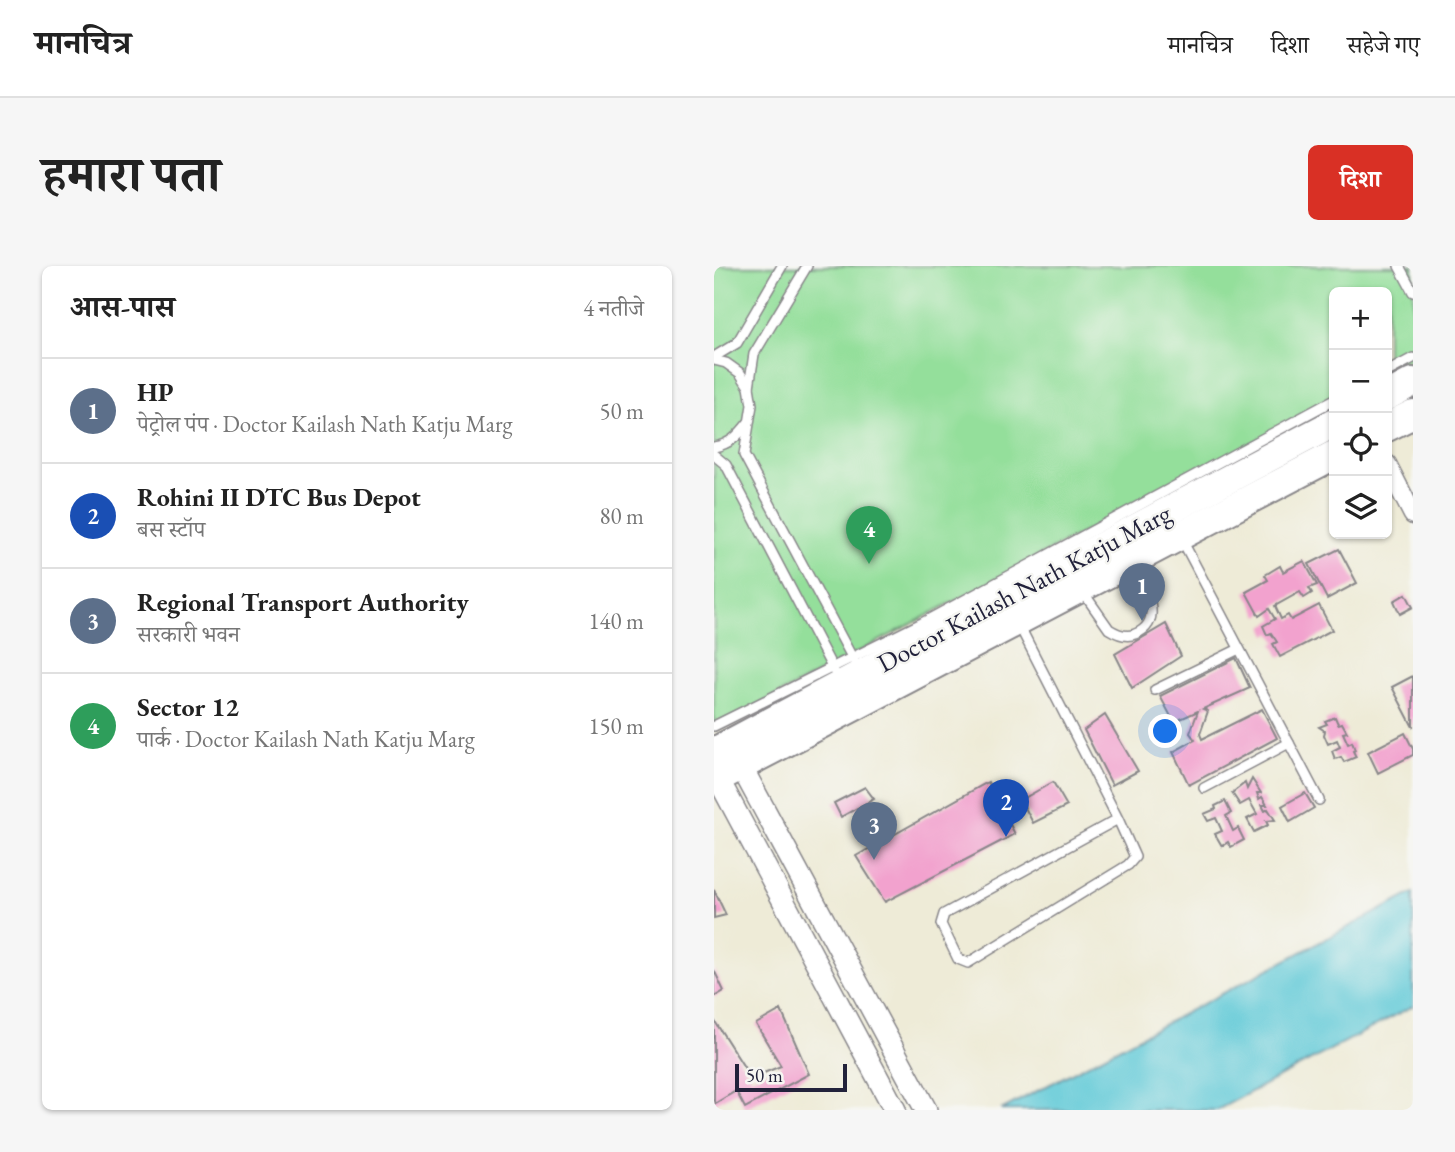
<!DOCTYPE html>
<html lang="hi">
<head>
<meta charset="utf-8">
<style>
	body { margin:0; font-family:"EB Garamond","Noto Serif Devanagari",serif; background:#f6f6f6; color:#222 }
	.controls { position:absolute; right:21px; top:21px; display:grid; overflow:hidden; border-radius:10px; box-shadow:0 2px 5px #0004 }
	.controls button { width:63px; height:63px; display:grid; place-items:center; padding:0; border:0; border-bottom:2px solid #e0e0e0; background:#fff; color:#222; font:35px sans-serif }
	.scale { position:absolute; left:21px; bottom:18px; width:112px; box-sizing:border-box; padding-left:7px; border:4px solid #22223b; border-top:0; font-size:19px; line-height:24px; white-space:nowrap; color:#22223b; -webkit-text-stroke:5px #f6f6f2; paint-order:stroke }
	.you { position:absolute; left:452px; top:466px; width:24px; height:24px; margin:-18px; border:5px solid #fff; border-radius:50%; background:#1a73e8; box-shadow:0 0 0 10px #1a73e833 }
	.badge { display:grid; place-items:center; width:46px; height:46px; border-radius:50%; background:#d93025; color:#fff; font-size:23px; font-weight:700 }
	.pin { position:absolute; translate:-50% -58px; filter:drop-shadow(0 2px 4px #0008) }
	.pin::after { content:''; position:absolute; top:37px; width:24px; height:21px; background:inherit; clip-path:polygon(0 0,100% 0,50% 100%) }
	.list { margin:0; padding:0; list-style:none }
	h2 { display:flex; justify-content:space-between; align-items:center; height:91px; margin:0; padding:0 28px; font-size:30px }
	h2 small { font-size:23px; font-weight:400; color:#767676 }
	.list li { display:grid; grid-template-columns:46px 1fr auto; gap:21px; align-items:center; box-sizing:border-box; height:105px; padding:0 28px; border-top:2px solid #e0e0e0 }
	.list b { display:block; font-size:26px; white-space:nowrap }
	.list p { margin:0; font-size:23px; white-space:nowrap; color:#767676 }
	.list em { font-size:23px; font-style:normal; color:#767676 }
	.icon { flex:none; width:38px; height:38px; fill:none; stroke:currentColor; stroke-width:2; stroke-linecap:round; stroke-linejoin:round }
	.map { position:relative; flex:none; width:699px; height:844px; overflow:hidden; border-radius:10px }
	header { display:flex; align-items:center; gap:42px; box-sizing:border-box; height:98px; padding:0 35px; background:#fff; border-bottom:2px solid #e0e0e0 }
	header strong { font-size:33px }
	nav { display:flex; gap:38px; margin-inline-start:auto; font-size:24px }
	.intro { display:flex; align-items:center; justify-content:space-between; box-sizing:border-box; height:168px; padding:0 42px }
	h1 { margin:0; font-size:49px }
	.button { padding:18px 32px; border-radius:10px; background:#d93025; color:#fff; font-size:24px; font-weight:700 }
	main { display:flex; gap:42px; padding:0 42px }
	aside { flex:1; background:#fff; border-radius:10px; box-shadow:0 2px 5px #0004 }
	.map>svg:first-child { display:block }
</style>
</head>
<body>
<header>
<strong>मानचित्र</strong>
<nav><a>मानचित्र</a><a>दिशा</a><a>सहेजे गए</a></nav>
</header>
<div class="intro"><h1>हमारा पता</h1><a class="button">दिशा</a></div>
<main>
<aside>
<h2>आस-पास<small>4 नतीजे</small></h2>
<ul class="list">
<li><span class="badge" style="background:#5c6f8a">1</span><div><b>HP</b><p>पेट्रोल पंप · Doctor Kailash Nath Katju Marg</p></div><em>50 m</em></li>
<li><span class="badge" style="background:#1a4fb4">2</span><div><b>Rohini II DTC Bus Depot</b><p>बस स्टॉप</p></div><em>80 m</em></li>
<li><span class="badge" style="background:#5c6f8a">3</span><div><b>Regional Transport Authority</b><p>सरकारी भवन</p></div><em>140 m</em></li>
<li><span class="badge" style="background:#2e9e5b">4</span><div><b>Sector 12</b><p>पार्क · Doctor Kailash Nath Katju Marg</p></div><em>150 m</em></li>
</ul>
</aside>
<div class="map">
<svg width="699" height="844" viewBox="0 0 699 844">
	<rect width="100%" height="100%" fill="#f6f6f2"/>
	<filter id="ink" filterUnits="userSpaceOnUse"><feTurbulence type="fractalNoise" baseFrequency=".0143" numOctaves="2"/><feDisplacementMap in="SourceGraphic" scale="14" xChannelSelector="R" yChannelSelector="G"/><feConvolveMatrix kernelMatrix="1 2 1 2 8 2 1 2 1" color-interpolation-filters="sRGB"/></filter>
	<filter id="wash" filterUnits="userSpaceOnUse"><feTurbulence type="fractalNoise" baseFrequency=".00686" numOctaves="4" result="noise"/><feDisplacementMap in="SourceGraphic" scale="28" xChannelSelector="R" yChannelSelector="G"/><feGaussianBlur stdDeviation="1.57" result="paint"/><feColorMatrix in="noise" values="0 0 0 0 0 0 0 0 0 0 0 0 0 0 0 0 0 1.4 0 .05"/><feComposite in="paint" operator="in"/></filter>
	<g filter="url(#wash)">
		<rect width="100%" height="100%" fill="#eeebd7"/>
		<polygon fill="#94df9b" stroke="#5b806b" stroke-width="2" points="0,0 699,0 699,92 673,105 673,26 620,26 620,133 0,463"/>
		<polygon fill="#5ec9d7" stroke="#407689" stroke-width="2" points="699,627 699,740 503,844 287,844"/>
		<g id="blocks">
			<g fill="#f2a2ce">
				<polygon points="625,283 643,317 613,333 595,298"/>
				<polygon points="590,295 603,319 595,322 598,327 590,332 586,326 561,340 567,353 574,349 577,354 605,339 618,364 566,391 559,378 563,376 557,367 553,369 549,360 561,353 555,343 545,350 532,326 554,314 551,309 566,300 569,306"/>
				<polygon points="692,328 699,341 686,348 680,335"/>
				<polygon points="452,358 467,390 418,422 401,388"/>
				<polygon points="522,392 536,422 489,443 494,445 486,468 488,473 548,443 563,472 475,519 459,486 481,474 476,467 484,445 460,456 446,430"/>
				<polygon points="699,410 699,461 678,421"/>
				<polygon points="391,449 424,505 398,519 370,464"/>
				<polygon points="621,451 624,458 628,457 633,466 629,467 634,478 638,476 641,484 639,485 642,491 630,496 627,491 621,493 618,485 626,481 623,474 614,478 610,469 611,465 605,461 613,458 611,455"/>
				<polygon points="691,467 699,483 699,489 664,507 654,486"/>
				<polygon points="538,513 547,527 543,527 545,533 548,531 553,539 548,539 551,545 554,543 561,554 552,555 554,559 540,566 533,553 543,548 535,534 526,539 518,527 531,517 533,523"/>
				<polygon points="274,516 301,568 171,636 142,590"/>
				<polygon points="339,516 353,540 319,557 307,534"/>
				<polygon points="151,521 160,533 127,551 120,537"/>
				<polygon points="591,527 600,542 576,556 568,540"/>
				<polygon points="511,535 517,547 512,550 519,565 524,562 530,574 517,581 514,576 508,580 501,568 508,565 502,552 494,555 490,548 502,543 501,540"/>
				<polygon points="0,624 12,649 0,652"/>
				<polygon points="0,704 10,725 0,731"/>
				<polygon points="67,744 95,808 31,842 22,825 0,838 0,754 37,812 67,800 42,758"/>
			</g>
		</g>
	</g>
	<g filter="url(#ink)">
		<use href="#blocks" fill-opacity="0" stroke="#888689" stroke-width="2"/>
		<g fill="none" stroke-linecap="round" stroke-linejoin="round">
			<g stroke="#888689" stroke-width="12">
				<g id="service">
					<polyline points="685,0 699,26"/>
					<polyline points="0,91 23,77 68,0"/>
					<polyline points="0,94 12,97 26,107 35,121 38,139 30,189 140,395"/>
					<polyline points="673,106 699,92"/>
					<polyline points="35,121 40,88 93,0"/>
					<path d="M0,181C16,178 24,170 34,157"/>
					<polyline points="0,189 12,199 120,405"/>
					<polyline points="467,272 605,534"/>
					<path d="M369,326L395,363C403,368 412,372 421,368C453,356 429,318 420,296"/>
					<polyline points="305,359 404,553 421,591 414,599 254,697 244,693 227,658 230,648 404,553"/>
					<polyline points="441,424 525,383"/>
					<polyline points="0,460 208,357 620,134"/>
					<polyline points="490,522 575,477"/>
				</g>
			</g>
			<g stroke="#888689" stroke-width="21">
				<polyline id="minor" points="673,198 699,249"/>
			</g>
			<g stroke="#888689" stroke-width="24">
				<g id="tertiary">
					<polyline points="21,489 212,844"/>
					<polyline points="0,505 181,844"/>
				</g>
			</g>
			<g stroke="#888689" stroke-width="32">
				<g id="primary">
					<polyline points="673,130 699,116"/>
					<polyline points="673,161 699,148"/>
					<polyline points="0,486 620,157"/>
					<polyline points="0,514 620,189"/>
				</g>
			</g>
			<use href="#service" stroke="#fff" stroke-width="9"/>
			<use href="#minor" stroke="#fff" stroke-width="18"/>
			<use href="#tertiary" stroke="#fff" stroke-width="21"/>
			<use href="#primary" stroke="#fff" stroke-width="28"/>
		</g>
	</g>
	<g text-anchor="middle" stroke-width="5" stroke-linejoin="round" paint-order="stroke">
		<g font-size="26" fill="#22223b" stroke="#f6f6f2">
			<text transform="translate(310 322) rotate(-28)" y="9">Doctor Kailash Nath Katju Marg</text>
		</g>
	</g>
</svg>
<div class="controls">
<button>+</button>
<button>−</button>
<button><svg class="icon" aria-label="locate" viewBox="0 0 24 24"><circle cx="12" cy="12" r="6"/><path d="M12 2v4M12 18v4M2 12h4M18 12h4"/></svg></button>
<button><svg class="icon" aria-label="layers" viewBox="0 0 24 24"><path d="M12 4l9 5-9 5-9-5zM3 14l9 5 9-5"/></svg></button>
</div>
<div class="scale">50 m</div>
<div class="you"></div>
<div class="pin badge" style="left:428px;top:355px;background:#5c6f8a">1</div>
<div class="pin badge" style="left:292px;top:571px;background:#1a4fb4">2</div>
<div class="pin badge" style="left:160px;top:594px;background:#5c6f8a">3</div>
<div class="pin badge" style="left:155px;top:298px;background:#2e9e5b">4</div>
</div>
</main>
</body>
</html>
